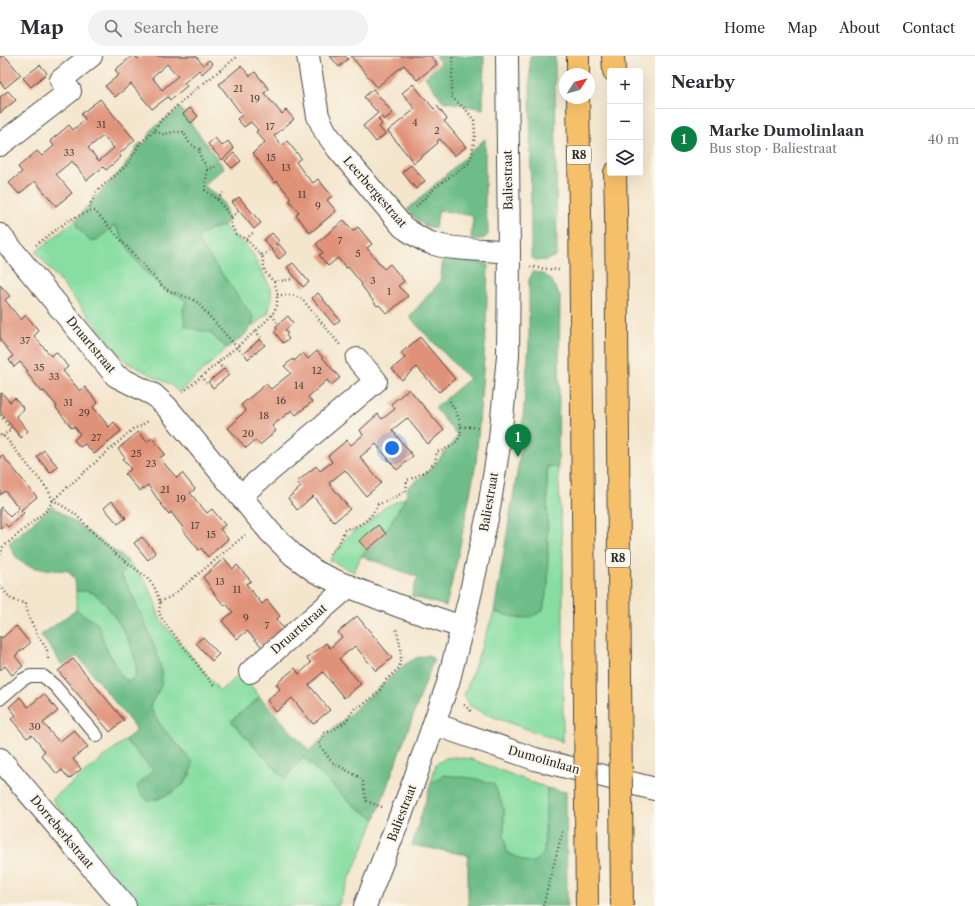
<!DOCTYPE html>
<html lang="en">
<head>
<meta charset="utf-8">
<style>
	body { margin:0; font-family:"Libre Caslon Text",serif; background:#f2f2f3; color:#2b2b33 }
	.controls { position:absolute; right:12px; top:12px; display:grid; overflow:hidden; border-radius:4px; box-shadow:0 4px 16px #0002 }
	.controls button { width:36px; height:36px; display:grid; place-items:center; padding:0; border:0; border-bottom:1px solid #e1e1e2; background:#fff; color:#2b2b33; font:20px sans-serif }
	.compass { position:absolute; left:559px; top:12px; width:36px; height:36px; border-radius:50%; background:#fff; box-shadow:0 4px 16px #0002; rotate:54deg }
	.you { position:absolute; left:392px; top:392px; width:14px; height:14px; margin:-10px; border:3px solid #fff; border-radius:50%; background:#1a73e8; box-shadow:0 0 0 6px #1a73e833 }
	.badge { display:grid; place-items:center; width:26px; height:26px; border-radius:50%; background:#0b8043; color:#fff; font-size:13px; font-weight:700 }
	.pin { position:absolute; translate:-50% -33px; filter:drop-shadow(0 1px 2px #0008) }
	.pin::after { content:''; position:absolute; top:21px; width:14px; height:12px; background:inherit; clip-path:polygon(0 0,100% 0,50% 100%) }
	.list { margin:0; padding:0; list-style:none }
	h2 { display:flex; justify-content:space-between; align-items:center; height:52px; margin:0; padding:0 16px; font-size:17px }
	h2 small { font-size:13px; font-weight:400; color:#7c7c81 }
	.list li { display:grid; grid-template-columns:26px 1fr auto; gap:12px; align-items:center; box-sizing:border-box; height:60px; padding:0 16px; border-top:1px solid #e1e1e2 }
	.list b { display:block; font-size:15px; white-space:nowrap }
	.list p { margin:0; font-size:13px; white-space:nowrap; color:#7c7c81 }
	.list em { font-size:13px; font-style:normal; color:#7c7c81 }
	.icon { flex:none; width:22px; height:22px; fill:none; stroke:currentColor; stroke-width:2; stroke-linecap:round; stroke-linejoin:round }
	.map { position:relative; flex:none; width:655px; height:850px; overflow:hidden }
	header { display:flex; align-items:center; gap:24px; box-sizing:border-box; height:56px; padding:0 20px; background:#fff; border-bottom:1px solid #e1e1e2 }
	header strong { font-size:19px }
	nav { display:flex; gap:22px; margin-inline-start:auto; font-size:14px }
	.search { width:280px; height:36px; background:#f2f2f3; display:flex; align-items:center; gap:10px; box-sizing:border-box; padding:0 14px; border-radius:22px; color:#7c7c81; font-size:15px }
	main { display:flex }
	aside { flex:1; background:#fff }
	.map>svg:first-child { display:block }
</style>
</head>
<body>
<header>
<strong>Map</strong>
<div class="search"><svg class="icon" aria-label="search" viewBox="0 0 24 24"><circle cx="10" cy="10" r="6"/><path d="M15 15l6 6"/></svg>Search here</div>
<nav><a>Home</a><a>Map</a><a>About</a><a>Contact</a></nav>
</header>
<main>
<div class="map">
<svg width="655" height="850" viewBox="0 0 655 850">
	<rect width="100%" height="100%" fill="#fbf7ec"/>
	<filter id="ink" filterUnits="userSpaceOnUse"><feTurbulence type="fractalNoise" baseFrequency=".025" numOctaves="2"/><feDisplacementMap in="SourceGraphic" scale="8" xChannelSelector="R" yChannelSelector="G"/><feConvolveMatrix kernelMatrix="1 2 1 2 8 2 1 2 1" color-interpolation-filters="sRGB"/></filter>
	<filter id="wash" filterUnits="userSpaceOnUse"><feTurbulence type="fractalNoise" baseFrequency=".012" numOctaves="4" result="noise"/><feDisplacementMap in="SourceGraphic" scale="16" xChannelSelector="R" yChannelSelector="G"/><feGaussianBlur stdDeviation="0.9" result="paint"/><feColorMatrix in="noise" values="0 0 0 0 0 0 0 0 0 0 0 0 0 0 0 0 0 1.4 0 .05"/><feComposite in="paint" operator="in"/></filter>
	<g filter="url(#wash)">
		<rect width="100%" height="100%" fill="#f4e6cd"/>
		<g fill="#88dea2" stroke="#5a8466">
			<polygon points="78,162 77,171 107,176 114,168 134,202 148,218 164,234 178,239 186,245 183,256 197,274 210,276 215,282 227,292 179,337 171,329 126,306 36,196"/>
			<polygon points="223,170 248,191 253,198 271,233 272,244 268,257 253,270 253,261 198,185 200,179 211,173"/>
			<polygon points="547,410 558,412 563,502 563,686 488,659 470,650 464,640 494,556 521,563 543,553 548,528"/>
			<polygon points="406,441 389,470 361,500 354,516 330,504 346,482 352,476 363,471 384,452"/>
			<polygon points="126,503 145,525 153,540 160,563 220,635 241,617 260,641 231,665 285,723 303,701 352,748 375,763 338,850 139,850 52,743 125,684 153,714 156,744 170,737 184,728 191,717 183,694 168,680 154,659 150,650 158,635 134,542 121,518 127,512"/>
			<path d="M76,535C80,535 87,534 91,536C98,539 105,547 109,553C123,572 139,597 136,621L129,625L122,622L106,592L98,568L76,554Z"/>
			<polygon points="455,701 471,703 547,732 544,797 535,806 524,806 507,796 504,779 504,753 444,719 431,727 436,708 446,702"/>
		</g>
		<g fill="#6ebd88" stroke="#4c745a">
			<polygon points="435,0 484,0 483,53 443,45 425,21 441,7"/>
			<path d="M530,0H555L557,199C548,204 541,207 531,202Z"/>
			<path d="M179,51L224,112L204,129L223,146L229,165L223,170L211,173L200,179L198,185L253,261C253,277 239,283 227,292L215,282L210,276L197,274L185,270L183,255L186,245L178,239L164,234L148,218L134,202L115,169L97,184L90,185L77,171L78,162L84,154L124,111L140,87L144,89L153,72L174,57Z"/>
			<polygon points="485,83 485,152 488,171 488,179 483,183 471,183 473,160 439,154 435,172 423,169 407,154"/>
			<polygon points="444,198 488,208 486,276 476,407 458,500 446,550 411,540 418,521 361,500 389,470 406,441 408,431 429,415 458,380 435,352 469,323 409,261 440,226"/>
			<path d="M533,216C551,218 552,225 560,240L558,412L547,410L548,528L543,554C525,567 514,561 494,556L520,399L529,288V224Z"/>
			<path d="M52,450L126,503L127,512L121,519C132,537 165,606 162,625C161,634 153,642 150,650C160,674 178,687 193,707C188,731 171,740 148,745L139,736L137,730L153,714L125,684L137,674L78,600L62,609L41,579L76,554L98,568L106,592L122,622L129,625L136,621C139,597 123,572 109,553C105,547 98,539 91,536C87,534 80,535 76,535L75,524L69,515C51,513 25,516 14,498C12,495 11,490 9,487Z"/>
			<polygon points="428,599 434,603 375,763 352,748 303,701 285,723 231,665 260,641 309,695 404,609 416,602"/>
			<polygon points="444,719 472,722 494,728 504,753 504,779 507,796 524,805 535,806 544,797 547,732 566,736 567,850 468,850 468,799 412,789 431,727"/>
		</g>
		<g id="blocks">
			<g fill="#e09279" fill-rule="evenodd">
				<polygon points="0,0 5,0 21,19 5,32 0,26"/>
				<path d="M132,0H135L138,3L142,0H196L203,9L209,4L213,8L202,18L199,14L184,27L187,30L170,44L168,41L152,53L131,28L115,41L105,30L119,19L115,14ZM167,8L178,20L162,34L152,21Z"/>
				<polygon points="330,0 345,0 348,3 339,11"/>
				<polygon points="351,0 431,0 437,8 417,24 404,9 377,31"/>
				<polygon points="40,9 47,17 31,31 23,22"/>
				<polygon points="241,10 250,20 255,16 269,33 264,37 282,58 286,54 294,63 274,80 282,90 287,85 301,102 296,106 304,117 313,127 318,123 332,140 327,144 336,155 310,177 296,159 299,156 289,144 291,142 277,125 275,127 253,97 265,86 256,76 258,74 251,66 244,71 237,63 242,59 219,28"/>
				<polygon points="413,28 434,53 437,50 447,63 444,65 466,91 454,100 440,83 437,85 438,87 414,107 388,75 415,53 402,37"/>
				<polygon points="373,33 393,57 384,64 381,60 378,63 382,68 379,71 385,78 376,86 363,70 378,57 364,41"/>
				<polygon points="8,35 16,44 0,57 0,41"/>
				<path d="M100,43L135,84L119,98L121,101L106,114L103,111L87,124L72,105L56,118L72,137L56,150L35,125L19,138L9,127L22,116L18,111L37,95L42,100L54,90L50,85L69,69L73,74L85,63L81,58ZM103,80L114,92L99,105L88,92Z"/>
				<polygon points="190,52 198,60 191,67 183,58"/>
				<polygon points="215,82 222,90 228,85 234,93 222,104 208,88"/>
				<polygon points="234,97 241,105 232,112 225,105"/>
				<polygon points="411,109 425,125 416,133 402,116"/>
				<polygon points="239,141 261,167 254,173 232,146"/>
				<polygon points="344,164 353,175 358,171 372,188 367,192 376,203 384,213 390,208 404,225 398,230 408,240 387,258 379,249 377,250 361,229 362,228 348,211 346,212 338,202 328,210 319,199 323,197 316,188"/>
				<polygon points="272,177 279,185 275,188 277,190 279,188 286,197 279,203 264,184"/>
				<polygon points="293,207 309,226 303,231 287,211"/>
				<polygon points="0,229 10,240 5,244 21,264 26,259 39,275 34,280 51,300 56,296 62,303 68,311 63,315 80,335 85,331 98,347 93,351 109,371 114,366 121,375 94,398 85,388 80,391 74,384 80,378 74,370 72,372 56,352 57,350 44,335 42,336 26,316 28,315 20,306 14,311 9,304 13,300 0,284"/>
				<polygon points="318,237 340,264 334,269 312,242"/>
				<polygon points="288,260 293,267 285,274 288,277 286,279 289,283 283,287 274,275 277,273 276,270"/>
				<polygon points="420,281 455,323 439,336 417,311 402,324 392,313 405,302 401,297"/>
				<polygon points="260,283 265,289 248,303 244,297"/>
				<polygon points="317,295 340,322 331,329 327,324 308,341 312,346 296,359 292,354 272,370 276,375 260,389 256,384 246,392 228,372 237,364 236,363 246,355 241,349 266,328 271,333 291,317 284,310 293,303 294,305 303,297 308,303"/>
				<polygon points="224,313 229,319 213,332 208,326"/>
				<polygon points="409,333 444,374 428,388 407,362 392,374 413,400 397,414 376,388 360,401 381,427 366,440 345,414 329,427 350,453 334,466 313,440 297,454 288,442 301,431 297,426 316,410 320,415 332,406 328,400 347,384 351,389 363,379 360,374 378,358 382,363 395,353 391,348"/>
				<polygon points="2,337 10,346 15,342 24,353 16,360 28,375 21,382 0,356 0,338"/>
				<polygon points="138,376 147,386 152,382 165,398 160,402 168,412 177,422 182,417 195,433 190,437 207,457 212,453 225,469 220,473 228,483 208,501 201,492 199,494 183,474 184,473 171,456 169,458 161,448 148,429 140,435 125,418 131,413 123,403 125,402 118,393"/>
				<polygon points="44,394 58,411 50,417 37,401"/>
				<polygon points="2,399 37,441 21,454 24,457 8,471 5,468 0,472 0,452 1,451 10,461 19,452 5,435 0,439 0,401"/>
				<polygon points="112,445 126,462 118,468 104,452"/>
				<polygon points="378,469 386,478 367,494 359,485"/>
				<polygon points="142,481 156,497 148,504 134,487"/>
				<polygon points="224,502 233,513 237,509 251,525 246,528 262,548 267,544 280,560 276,564 285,574 263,592 247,575 237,583 222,565 233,556 226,548 225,550 216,540 203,521"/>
				<polygon points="357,560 392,602 376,615 355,590 339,603 361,628 344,642 323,616 309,629 330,654 313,668 292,642 276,656 267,644 280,633 276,628 295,612 299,618 311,607 307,602 326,587 330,592 342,581 338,576"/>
				<polygon points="16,570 30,587 15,600 23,610 12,619 5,610 0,614 0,580 2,582"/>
				<polygon points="203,581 219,598 212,605 196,587"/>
				<polygon points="73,603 124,664 110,676 58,615"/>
				<polygon points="44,638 58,655 43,667 59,686 74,674 88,691 73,703 81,713 69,723 62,714 57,718 41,699 45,695 32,679 27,682 11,663 16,659 9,651 20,641 28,651"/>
			</g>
		</g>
	</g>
	<g filter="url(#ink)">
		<use href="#blocks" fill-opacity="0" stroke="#494743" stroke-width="1"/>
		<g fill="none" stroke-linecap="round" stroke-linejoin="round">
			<g stroke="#494743" stroke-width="14">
				<polyline id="service" points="0,643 22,624 30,620 43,620 55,630 97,680"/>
			</g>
			<g stroke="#494743" stroke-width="24">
				<g id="minor">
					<path d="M308,0L318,60L325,75L338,93L403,171C412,177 421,184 431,187C454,195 485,193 509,196"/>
					<polyline points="0,89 70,35 61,24 91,0"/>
					<polyline points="0,179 116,320 154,339 166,350 270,476 293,499 316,516 340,527 399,550 462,571"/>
					<polyline points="240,440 376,325 357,303"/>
					<polyline points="250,616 349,530"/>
					<polyline points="434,668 535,703 655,733"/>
					<polyline points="0,703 125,850"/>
					<polyline points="365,850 414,725 448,627 469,544 488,458 500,383 508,300 509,196 507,0"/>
				</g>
			</g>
			<g stroke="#494743" stroke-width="24">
				<g id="motorway">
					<polyline points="578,0 578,18"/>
					<polyline points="613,0 614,15"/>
					<polyline points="578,42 580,156"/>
					<polyline points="615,117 616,154"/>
				</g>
			</g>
			<g stroke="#494743" stroke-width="2.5" stroke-dasharray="1 3" stroke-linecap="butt">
				<polyline points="199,94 189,86 183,76 175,76 163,78 154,75 161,64 194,35 238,0"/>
				<polyline points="207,114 218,109"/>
				<polyline points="217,143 223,137"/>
				<polyline points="416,151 437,130 469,107 472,98 475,79 474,64 467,55 451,40 453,3 451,0"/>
				<path d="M90,155H95L162,230C171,238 185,239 196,245L242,297"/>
				<polyline points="231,161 238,156"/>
				<polyline points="246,183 254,176"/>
				<polyline points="36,189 69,164 90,155 91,147 98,134 128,108 140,87 154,75"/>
				<polyline points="262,200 269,195"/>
				<polyline points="530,211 559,214"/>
				<polyline points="274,226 293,223"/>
				<polyline points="277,239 292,239 302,243 340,289"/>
				<polyline points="272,259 277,266"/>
				<polyline points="255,275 261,281"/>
				<polyline points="218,307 223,313"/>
				<polyline points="201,320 206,327"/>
				<polyline points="183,336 257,274 272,259 277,249 277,235 274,226 265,216 262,200 246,183 236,178 231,169 231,161 217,143 205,134 207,114 205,108 201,103 199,94 202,90"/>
				<polyline points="0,359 11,373 0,382"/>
				<polyline points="461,370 480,372"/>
				<polyline points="0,379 5,381 48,434 53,444 74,457 112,495 145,520 154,530 160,546 159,557 162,563 215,631"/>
				<path d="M330,498L339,488L345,473C362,470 371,463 378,448L388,445L406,435L407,424C417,421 429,414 435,406C436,403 436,399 437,396C442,394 450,392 454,388C468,376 457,356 449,344"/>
				<polyline points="0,499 3,491 48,453 53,444 133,373 141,370 149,364"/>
				<path d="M0,530L11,543L26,548C28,553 27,559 30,564C33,570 36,575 39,581C45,592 48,590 48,604"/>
				<polyline points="160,546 172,540 245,479"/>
				<polyline points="464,649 472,656"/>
				<polyline points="382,751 366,745 363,726 359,721 332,706 319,689 324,677 332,675 346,665 355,652 362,649 372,642 380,634 386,624 399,612 401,602 401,592 396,572"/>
				<polyline points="543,850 563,773"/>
			</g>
			<use href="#service" stroke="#fff" stroke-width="12"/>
			<use href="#minor" stroke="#fff" stroke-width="22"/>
			<use href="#motorway" stroke="#f6c06b" stroke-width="22"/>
			<g stroke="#494743" stroke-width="24" stroke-linecap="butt">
				<g id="motorway-bridge">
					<polyline points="616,154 622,850"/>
					<polyline points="580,156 587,850"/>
				</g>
			</g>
			<use href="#motorway-bridge" stroke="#f6c06b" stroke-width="22"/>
		</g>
	</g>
	<g text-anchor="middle" stroke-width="4" stroke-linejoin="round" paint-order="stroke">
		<g font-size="10" fill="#58453e">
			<text x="238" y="36">21</text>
			<text x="255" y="46">19</text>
			<text x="415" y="70">4</text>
			<text x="101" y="72">31</text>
			<text x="270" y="74">17</text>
			<text x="437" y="78">2</text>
			<text x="69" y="100">33</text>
			<text x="271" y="105">15</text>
			<text x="286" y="115">13</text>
			<text x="302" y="142">11</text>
			<text x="318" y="153">9</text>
			<text x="340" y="188">7</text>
			<text x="358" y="201">5</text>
			<text x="373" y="228">3</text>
			<text x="389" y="239">1</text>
			<text x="25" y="288">37</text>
			<text x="39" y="315">35</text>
			<text x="317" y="318">12</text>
			<text x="54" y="324">33</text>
			<text x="299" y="333">14</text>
			<text x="281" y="348">16</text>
			<text x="68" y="350">31</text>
			<text x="84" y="360">29</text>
			<text x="264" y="363">18</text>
			<text x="248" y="381">20</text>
			<text x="96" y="385">27</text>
			<text x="136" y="401">25</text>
			<text x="151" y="411">23</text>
			<text x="165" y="437">21</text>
			<text x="181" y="446">19</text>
			<text x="195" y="473">17</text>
			<text x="211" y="482">15</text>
			<text x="220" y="529">13</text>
			<text x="237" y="537">11</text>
			<text x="246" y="565">9</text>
			<text x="267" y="573">7</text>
			<text x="35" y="674">30</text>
		</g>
		<g fill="#fbf7ec" stroke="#696865" stroke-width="1">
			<rect x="567" y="90" width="24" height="18" rx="3"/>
			<rect x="606" y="493" width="24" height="18" rx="3"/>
		</g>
		<g font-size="11" font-weight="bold" fill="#2b2b2b">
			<text x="579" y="103">R8</text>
			<text x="618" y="506">R8</text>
		</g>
		<g font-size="12" fill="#2b2b2b" stroke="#fbf7ec">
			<text transform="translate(508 124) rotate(-91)" y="4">Baliestraat</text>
			<text transform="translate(375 136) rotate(49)" y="4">Leerbergestraat</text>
			<text transform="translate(91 289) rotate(50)" y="4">Druartstraat</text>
			<text transform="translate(489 446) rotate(-80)" y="4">Baliestraat</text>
			<text transform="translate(299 573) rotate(-41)" y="4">Druartstraat</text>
			<text transform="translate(544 704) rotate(16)" y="4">Dumolinlaan</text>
			<text transform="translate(402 757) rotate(-69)" y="4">Baliestraat</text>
			<text transform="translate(62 776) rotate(50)" y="4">Dorreberkstraat</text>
		</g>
	</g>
</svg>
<div class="controls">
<button>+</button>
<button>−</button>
<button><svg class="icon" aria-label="layers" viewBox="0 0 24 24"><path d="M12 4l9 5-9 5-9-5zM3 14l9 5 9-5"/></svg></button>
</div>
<svg class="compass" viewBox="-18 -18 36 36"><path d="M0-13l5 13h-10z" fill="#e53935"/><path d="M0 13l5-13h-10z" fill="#7c7c81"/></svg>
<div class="you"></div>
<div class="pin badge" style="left:518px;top:401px">1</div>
</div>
<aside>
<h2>Nearby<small></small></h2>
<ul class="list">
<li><span class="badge">1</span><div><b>Marke Dumolinlaan</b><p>Bus stop · Baliestraat</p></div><em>40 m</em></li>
</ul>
</aside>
</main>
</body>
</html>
